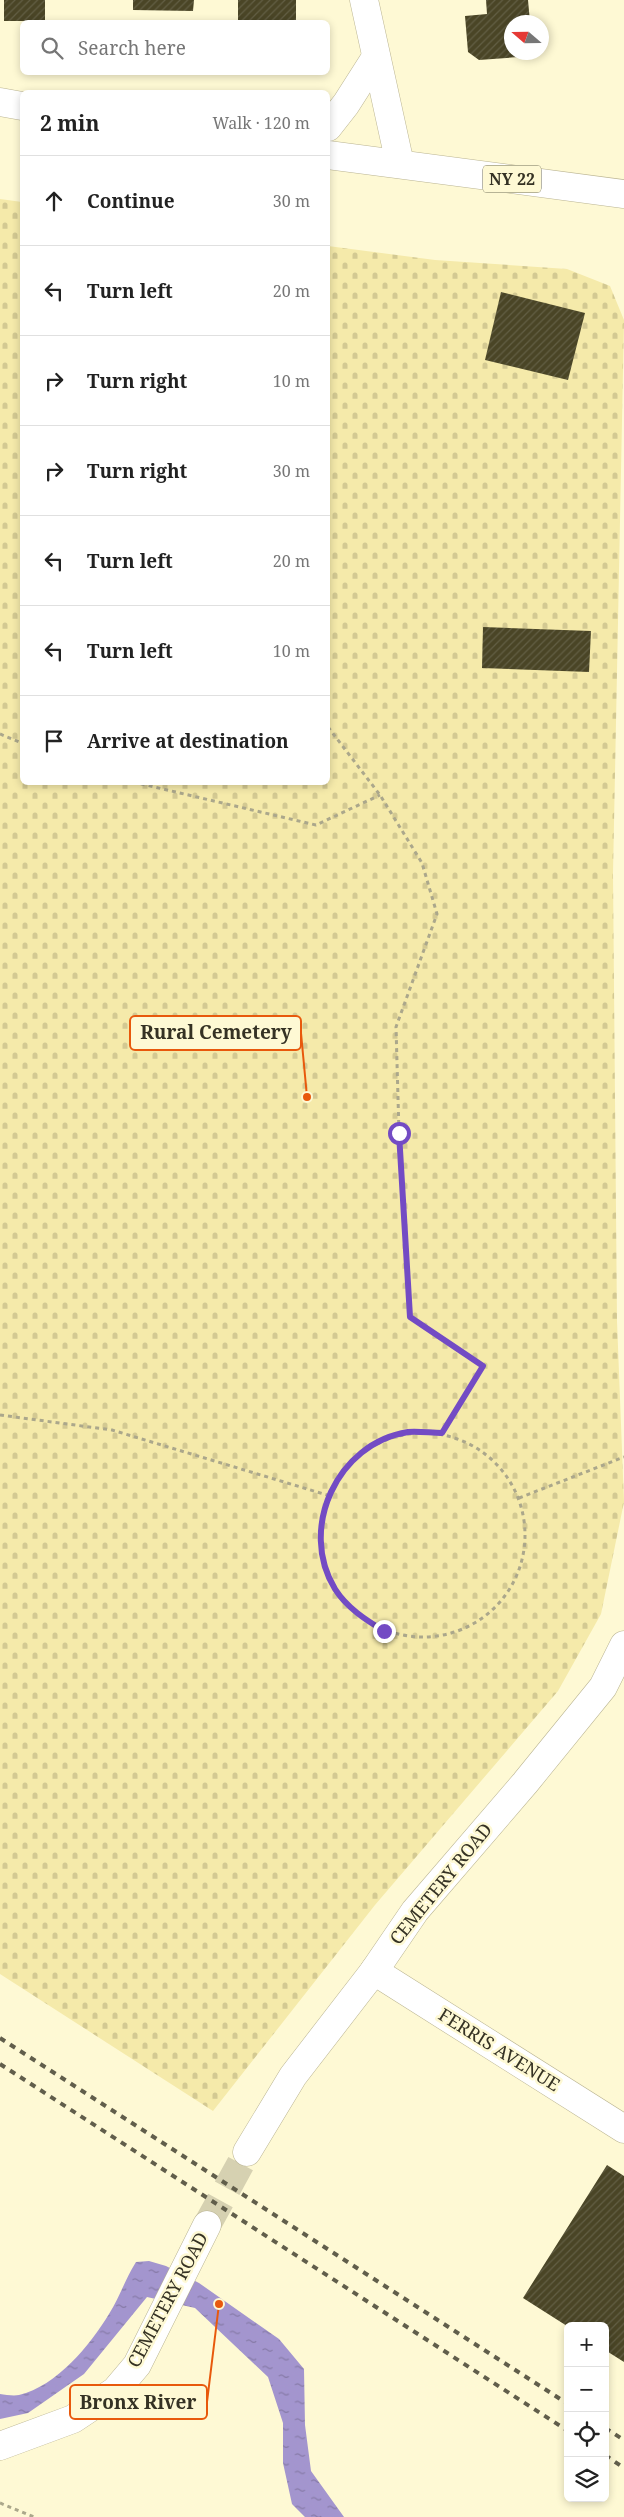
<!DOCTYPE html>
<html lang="en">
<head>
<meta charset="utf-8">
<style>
	body { margin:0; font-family:"Noto Serif",serif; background:#f2f2f2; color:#222 }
	.controls { position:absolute; right:15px; bottom:15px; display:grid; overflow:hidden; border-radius:8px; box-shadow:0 2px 8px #0003 }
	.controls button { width:45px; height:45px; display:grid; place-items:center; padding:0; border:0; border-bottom:1px solid #e0e0e0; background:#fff; color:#222; font:25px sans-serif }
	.compass { position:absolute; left:504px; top:15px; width:45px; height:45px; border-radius:50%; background:#fff; box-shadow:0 2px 8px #0003; rotate:290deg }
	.stop { position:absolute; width:15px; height:15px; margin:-11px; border:4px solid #734bc4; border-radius:50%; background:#fff }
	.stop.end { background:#734bc4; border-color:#fff; box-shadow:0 1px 5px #0008 }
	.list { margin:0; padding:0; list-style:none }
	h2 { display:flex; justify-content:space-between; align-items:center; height:65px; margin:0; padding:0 20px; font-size:21px }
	h2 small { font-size:16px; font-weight:400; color:#767676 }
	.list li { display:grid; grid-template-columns:32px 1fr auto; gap:15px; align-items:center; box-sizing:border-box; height:90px; padding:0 20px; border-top:1px solid #e0e0e0 }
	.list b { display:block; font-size:19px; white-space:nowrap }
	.list em { font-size:16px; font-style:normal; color:#767676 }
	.icon { flex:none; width:28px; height:28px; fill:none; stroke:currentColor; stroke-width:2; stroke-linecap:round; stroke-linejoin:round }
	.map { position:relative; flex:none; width:624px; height:2517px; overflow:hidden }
	.search { position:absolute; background:#fff; box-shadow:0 2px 8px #0003; left:20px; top:20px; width:310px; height:55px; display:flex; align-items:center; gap:12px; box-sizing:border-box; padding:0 18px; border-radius:8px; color:#767676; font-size:19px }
	.panel { position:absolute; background:#fff; box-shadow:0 2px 8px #0003; left:20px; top:90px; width:310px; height:695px; border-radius:8px }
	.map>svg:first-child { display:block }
</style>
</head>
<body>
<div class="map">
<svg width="624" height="2517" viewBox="0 0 624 2517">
	<defs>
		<pattern id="cemetery-stones" width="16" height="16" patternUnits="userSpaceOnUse" patternTransform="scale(1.25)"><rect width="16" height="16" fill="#f5eaaa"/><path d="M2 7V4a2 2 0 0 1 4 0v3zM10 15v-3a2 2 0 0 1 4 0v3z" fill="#d3c992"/></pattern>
		<pattern id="water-ripples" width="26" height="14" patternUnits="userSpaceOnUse" patternTransform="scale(1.25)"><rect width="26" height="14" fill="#a395ce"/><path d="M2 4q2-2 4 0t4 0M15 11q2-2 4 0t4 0" fill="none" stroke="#867aa7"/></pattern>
		<pattern id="building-hatch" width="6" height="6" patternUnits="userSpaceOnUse" patternTransform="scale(1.25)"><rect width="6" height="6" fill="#4a4526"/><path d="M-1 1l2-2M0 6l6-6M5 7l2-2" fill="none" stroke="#625e44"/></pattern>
	</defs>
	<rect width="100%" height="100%" fill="#fef9d4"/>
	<polygon fill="url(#cemetery-stones)" points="0,199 22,202 22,782 328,782 328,246 435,260 567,269 610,286 624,320 613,874 617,1321 624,1502 601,1614 558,1691 375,1905 213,2111 0,1974"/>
	<path fill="url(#water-ripples)" d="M149,2261L166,2266L199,2283L279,2339L304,2369L305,2425L311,2471L344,2517H305L292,2504L283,2463V2423L268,2377L195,2308L147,2297L84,2374L28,2413L0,2419V2394C6,2395 14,2396 19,2395C57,2386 90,2345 109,2314C120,2297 125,2279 136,2262Z"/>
	<g fill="url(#building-hatch)">
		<rect x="4" y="0" width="41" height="21"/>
		<polygon points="133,0 194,0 193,11 133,10"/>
		<rect x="238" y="0" width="58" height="22"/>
		<polygon points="486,0 528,0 530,22 512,22 512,52 532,52 532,56 479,60 468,52 465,16 487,14"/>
		<polygon points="501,292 585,313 568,380 485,360"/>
		<polygon points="483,627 591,631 589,672 482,668"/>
		<polygon points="607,2165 624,2176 624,2362 605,2350 605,2326 567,2326 523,2298"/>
	</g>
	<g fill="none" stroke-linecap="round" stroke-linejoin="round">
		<polyline stroke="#d6d1b1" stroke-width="28" stroke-dasharray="28 14" stroke-linecap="butt" points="207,2225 247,2152"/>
		<g stroke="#bab492" stroke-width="29">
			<g id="street">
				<polyline points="364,0 400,164"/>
				<polyline points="328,127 346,104 376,57"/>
			</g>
		</g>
		<g stroke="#bab492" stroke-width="29">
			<g id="secondary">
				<polyline points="374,1971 624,2129"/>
				<polyline points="247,2152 293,2076 374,1971 415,1911 525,1783 603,1687 624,1645"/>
				<polyline points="0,2446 73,2419 115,2391 137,2365 207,2225"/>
			</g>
		</g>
		<g stroke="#bab492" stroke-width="29">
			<g id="primary">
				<polyline points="0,102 22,106"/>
				<polyline points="328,155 624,194"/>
			</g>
		</g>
		<g stroke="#aba78b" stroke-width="3" stroke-dasharray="4 4" stroke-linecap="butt">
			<polyline points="328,727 380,795 422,863 437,914 396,1027 399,1133 410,1317 483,1366 442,1433"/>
			<polyline points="0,734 22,743"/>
			<polyline points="133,782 316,825 380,795"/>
			<polyline points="0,1415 112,1430 327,1495"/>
			<circle cx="423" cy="1535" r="102"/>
			<polyline points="519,1498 624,1457"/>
			<polyline points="0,2503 34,2517"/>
		</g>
		<use href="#street" stroke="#fff" stroke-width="28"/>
		<use href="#secondary" stroke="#fff" stroke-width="28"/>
		<use href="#primary" stroke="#fff" stroke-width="28"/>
		<g stroke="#615e4b" stroke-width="4" stroke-dasharray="6 6" stroke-linecap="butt">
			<polyline points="0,2038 568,2404"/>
			<polyline points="0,2064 568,2431"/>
			<polyline points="605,2428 624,2440"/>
			<polyline points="605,2455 624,2468"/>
		</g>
	</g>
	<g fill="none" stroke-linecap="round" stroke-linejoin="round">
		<path stroke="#734bc4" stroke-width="6" d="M384,1631C366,1620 347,1608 335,1589C298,1529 337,1443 408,1432C419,1431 431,1433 442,1433L483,1366L410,1317L399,1133"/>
	</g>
	<g text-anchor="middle" stroke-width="5" stroke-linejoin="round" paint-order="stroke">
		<rect fill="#fef9d4" stroke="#716e59" stroke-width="1" x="483" y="165.5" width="58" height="27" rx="4"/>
		<g font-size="16" font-weight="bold" fill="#353224">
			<text x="512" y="185">NY 22</text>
		</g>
		<g font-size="18" fill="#353224" stroke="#fef9d4">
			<text transform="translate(441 1884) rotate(-51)" y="6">CEMETERY ROAD</text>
			<text transform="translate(499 2050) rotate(32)" y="6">FERRIS AVENUE</text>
			<text transform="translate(168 2300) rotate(-62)" y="6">CEMETERY ROAD</text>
		</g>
	</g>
	<path fill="none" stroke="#e8590c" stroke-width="2" d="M307 1097L301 1033M219 2304L207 2402"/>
	<g fill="#e8590c" stroke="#fef9d4" stroke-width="2">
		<circle cx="307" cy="1097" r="5"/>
		<circle cx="219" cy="2304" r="5"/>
	</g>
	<g fill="#fef9d4" stroke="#e8590c" stroke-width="2">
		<rect x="130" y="1016" width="171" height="34" rx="5"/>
		<rect x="70" y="2385" width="137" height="34" rx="5"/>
	</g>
	<g font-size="19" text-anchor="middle" font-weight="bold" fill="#353224">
		<text x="216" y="1039">Rural Cemetery</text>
		<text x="138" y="2409">Bronx River</text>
	</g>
</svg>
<div class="controls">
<button>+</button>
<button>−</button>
<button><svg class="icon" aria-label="locate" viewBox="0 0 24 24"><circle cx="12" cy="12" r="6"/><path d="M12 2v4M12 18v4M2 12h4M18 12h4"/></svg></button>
<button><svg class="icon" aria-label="layers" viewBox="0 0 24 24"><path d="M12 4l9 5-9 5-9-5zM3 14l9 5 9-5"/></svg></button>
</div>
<svg class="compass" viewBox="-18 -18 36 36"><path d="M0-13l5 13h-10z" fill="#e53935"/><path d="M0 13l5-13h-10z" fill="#767676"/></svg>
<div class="stop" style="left:399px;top:1133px"></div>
<div class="stop end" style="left:384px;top:1631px"></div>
<div class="search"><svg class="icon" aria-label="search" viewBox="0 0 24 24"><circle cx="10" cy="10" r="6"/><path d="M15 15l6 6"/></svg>Search here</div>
<section class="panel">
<h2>2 min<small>Walk · 120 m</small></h2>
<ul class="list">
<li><svg class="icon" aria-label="ahead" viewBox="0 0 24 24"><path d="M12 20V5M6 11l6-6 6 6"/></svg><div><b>Continue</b></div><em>30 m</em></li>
<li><svg class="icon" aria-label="left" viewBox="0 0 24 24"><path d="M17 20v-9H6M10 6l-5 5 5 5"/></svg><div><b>Turn left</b></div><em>20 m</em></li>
<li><svg class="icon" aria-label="right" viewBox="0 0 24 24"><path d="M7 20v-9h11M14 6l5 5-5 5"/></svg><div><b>Turn right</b></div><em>10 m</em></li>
<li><svg class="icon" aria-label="right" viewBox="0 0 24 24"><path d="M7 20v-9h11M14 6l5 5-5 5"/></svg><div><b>Turn right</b></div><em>30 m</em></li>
<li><svg class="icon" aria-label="left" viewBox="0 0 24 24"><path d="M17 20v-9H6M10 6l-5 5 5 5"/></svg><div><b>Turn left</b></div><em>20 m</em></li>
<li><svg class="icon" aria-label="left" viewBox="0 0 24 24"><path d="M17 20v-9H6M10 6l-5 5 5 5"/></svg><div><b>Turn left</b></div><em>10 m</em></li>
<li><svg class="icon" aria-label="arrive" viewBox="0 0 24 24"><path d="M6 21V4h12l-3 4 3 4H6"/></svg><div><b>Arrive at destination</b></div></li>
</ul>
</section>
</div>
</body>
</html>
